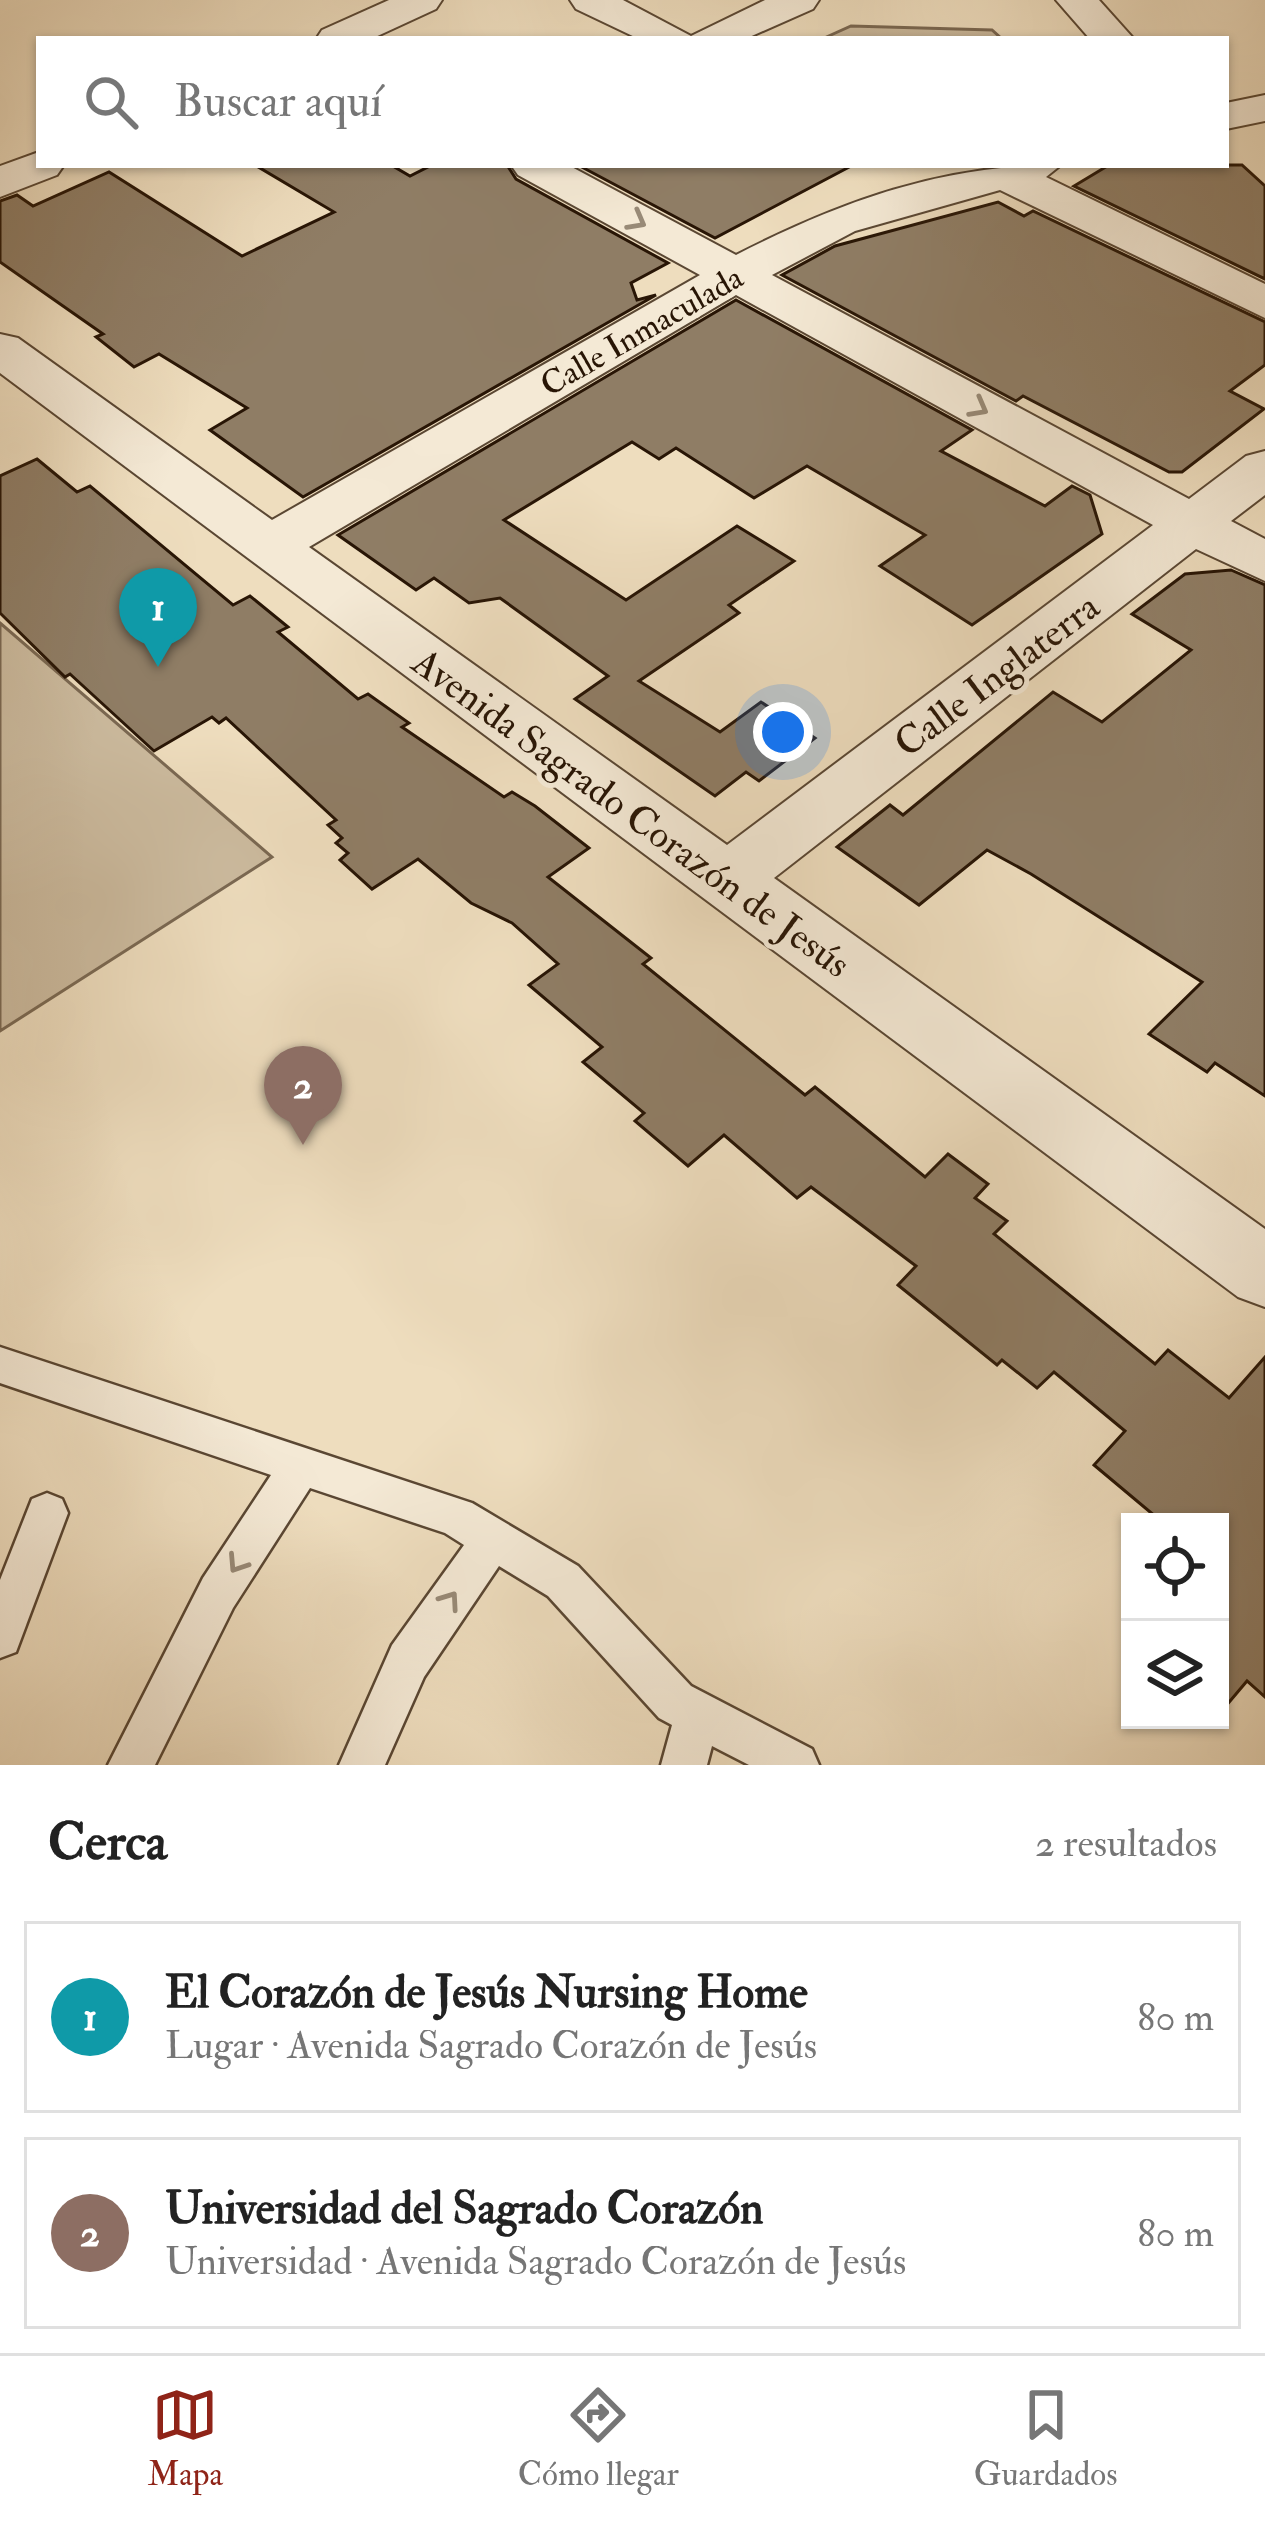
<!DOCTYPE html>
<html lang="es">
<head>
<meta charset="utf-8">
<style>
	body { margin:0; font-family:"IM FELL Double Pica",serif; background:#f6f6f6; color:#222 }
	.controls { position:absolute; right:36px; bottom:36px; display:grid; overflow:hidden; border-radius:0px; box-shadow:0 3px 9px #0004 }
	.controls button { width:108px; height:108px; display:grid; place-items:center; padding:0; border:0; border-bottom:3px solid #e0e0e0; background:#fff; color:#222; font:60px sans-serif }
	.you { position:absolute; left:783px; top:732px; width:42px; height:42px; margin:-30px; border:9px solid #fff; border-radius:50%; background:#1a73e8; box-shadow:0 0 0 18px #1a73e833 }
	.badge { display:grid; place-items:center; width:78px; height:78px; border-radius:50%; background:#8f2418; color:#fff; font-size:39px; font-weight:700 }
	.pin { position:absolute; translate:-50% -99px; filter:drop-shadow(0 3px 6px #0008) }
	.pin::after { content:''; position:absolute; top:63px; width:42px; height:36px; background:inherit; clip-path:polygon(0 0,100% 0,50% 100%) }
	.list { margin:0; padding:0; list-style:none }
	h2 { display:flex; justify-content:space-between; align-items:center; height:156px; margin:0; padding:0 48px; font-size:51px }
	h2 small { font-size:39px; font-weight:400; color:#767676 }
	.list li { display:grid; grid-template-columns:78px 1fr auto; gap:36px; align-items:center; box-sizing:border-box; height:192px; margin:0 24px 24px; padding:0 24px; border:3px solid #e0e0e0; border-radius:0px }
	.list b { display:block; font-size:45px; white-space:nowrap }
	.list p { margin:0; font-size:39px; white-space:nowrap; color:#767676 }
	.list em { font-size:39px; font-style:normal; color:#767676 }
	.icon { flex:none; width:66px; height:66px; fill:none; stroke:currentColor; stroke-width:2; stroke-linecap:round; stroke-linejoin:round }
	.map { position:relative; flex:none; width:1265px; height:1765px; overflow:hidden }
	.search { position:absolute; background:#fff; box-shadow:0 3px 9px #0004; left:36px; right:36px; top:36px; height:132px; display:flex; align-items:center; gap:30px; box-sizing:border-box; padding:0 42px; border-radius:0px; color:#767676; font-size:45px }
	.sheet { height:588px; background:#fff }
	nav { display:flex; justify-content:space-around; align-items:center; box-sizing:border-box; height:168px; border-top:3px solid #e0e0e0; background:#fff; font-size:33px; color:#767676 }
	nav a { display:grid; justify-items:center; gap:6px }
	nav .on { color:#8f2418 }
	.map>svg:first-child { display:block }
</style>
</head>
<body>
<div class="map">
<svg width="1265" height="1765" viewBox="0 0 1265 1765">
	<rect width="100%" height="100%" fill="#eeddbe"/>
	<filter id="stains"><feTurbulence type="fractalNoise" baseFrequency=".00167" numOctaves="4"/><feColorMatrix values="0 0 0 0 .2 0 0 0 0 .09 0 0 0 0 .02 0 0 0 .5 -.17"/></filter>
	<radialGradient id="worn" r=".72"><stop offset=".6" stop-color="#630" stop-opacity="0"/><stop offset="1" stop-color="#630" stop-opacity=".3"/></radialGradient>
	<g fill="#ccbb9f" stroke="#7a6852" stroke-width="3">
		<polygon points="851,26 992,30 1002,39 822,39"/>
		<polygon points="0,623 272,857 0,1031"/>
	</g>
	<g fill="#8f7d65" stroke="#281505" stroke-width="3">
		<polygon points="255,165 391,165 410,176 432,165 507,165 516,179 668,263 631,283 637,300 656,295 303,497 210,430 247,408 159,354 134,367 96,337 103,334 0,262 0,201 17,195 33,206 109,172 242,256 334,212"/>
		<polygon points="578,165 853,165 715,238"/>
		<polygon points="1109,165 1242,165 1265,186 1265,279 1074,186"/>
		<polygon points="998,202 1024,216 1033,211 1265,322 1265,365 1230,391 1264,409 1182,472 1169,472 1023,396 1016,401 782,275 835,246"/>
		<polygon points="736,300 972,430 941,451 1045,506 1072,486 1090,495 1102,534 972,625 880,566 925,535 807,466 754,498 676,448 659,459 632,442 504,520 626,600 737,526 794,561 729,605 739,613 639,681 720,732 761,702 815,738 759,781 746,772 715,796 575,699 608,676 500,598 469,603 434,578 416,590 338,535"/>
		<polygon points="37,459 77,492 90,486 233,605 250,596 288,627 278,632 358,699 368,694 409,723 402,727 504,797 512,792 535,806 589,848 548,877 651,958 643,964 805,1095 815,1087 925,1177 948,1154 988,1184 975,1198 1007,1221 994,1234 1155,1364 1168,1350 1229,1398 1265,1357 1265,1697 1247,1681 1220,1713 1220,1522 1162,1522 1094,1465 1125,1431 1054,1372 1037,1388 1002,1360 997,1365 898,1285 916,1266 811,1187 797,1198 724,1135 688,1166 635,1121 644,1113 583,1062 602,1047 529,985 558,964 512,923 471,903 418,859 372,889 340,860 348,853 336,843 342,838 328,825 336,820 226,718 219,723 212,717 154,751 70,674 65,677 0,613 0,476"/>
		<polygon points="1231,570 1265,585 1265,1096 1215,1063 1207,1072 1149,1034 1202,982 1031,874 987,850 919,905 837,847 890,805 903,815 1053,692 1102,722 1191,650 1132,614 1185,574"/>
	</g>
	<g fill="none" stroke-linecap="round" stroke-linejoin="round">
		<g stroke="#5a4733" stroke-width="5">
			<g id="lane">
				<polygon points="0,1347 472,1503 578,1566 691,1686 812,1749 819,1765 749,1765 712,1746 707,1765 661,1765 672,1725 659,1718 548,1596 499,1566 424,1677 385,1765 339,1765 392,1645 464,1545 445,1533 310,1488 233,1608 155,1765 108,1765 203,1578 271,1475 0,1383"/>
				<polygon points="47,1493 62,1499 68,1513 16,1652 0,1658 0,1580 32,1499"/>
			</g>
		</g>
		<g stroke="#5a4733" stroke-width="4">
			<g id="street">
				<polygon points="389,0 442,0 436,9 371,39 316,39 322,30"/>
				<polygon points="570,0 623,0 691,36 765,0 819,0 813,9 745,39 639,39 576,9"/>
				<polygon points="1056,0 1099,0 1134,39 1090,39"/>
				<polygon points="1265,95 1265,121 1226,129 1226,103"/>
				<polygon points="39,152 39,165 64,165 57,175 0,197 0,166"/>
				<path d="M511,165H568L736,255C842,201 941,165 1061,165L1046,177L1265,284V318L1000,190L855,231L772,275L1189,499L1246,456L1265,451V495L1231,521L1265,539V581L1196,549L774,878L1265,1229V1307L1238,1297L0,373V334L18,338L272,520L700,275L518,175ZM736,295L1153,525L727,845L309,547Z"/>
			</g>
		</g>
		<use href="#lane" fill="#f4e9d5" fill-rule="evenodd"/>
		<use href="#street" fill="#f4e9d5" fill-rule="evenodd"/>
	</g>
	<defs><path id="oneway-chevron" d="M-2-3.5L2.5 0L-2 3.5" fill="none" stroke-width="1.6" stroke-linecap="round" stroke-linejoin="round" transform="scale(3)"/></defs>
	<g stroke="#988a77">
		<use href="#oneway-chevron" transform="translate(637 221) rotate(29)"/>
		<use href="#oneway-chevron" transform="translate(979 408) rotate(29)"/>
		<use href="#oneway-chevron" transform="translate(237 1564) rotate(123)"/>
		<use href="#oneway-chevron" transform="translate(450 1600) rotate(-55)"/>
	</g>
	<g text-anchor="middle" stroke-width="10" stroke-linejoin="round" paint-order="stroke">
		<g font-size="33" fill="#281505" stroke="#f4e9d5">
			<text transform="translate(641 330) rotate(-30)" y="12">Calle Inmaculada</text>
		</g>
		<g font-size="39" fill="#281505" stroke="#f4e9d5">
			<text transform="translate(996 674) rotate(-37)" y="14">Calle Inglaterra</text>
			<text transform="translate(632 812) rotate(36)" y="14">Avenida Sagrado Corazón de Jesús</text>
		</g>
	</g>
	<rect width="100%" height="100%" filter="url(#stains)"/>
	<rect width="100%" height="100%" fill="url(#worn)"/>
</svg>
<div class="controls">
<button><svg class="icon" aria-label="locate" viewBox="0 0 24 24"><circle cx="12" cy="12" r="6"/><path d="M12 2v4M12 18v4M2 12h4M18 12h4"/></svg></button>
<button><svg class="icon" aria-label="layers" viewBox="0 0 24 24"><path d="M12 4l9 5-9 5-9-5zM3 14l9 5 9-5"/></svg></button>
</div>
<div class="you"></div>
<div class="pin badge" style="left:158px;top:667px;background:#0f9aa8">1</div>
<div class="pin badge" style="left:303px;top:1145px;background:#8d6e63">2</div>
<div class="search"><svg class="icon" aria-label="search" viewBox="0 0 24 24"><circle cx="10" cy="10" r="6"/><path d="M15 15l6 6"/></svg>Buscar aquí</div>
</div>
<section class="sheet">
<h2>Cerca<small>2 resultados</small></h2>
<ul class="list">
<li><span class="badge" style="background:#0f9aa8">1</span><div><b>El Corazón de Jesús Nursing Home</b><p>Lugar · Avenida Sagrado Corazón de Jesús</p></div><em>80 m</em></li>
<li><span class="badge" style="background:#8d6e63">2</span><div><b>Universidad del Sagrado Corazón</b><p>Universidad · Avenida Sagrado Corazón de Jesús</p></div><em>80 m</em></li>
</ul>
</section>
<nav>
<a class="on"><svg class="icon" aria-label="map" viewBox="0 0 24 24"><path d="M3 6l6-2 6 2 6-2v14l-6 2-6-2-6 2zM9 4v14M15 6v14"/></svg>Mapa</a>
<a><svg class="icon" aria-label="directions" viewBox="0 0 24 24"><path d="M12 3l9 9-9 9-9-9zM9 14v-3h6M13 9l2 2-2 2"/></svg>Cómo llegar</a>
<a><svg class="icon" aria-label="saved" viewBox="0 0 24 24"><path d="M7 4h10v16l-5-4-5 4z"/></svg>Guardados</a>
</nav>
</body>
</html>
